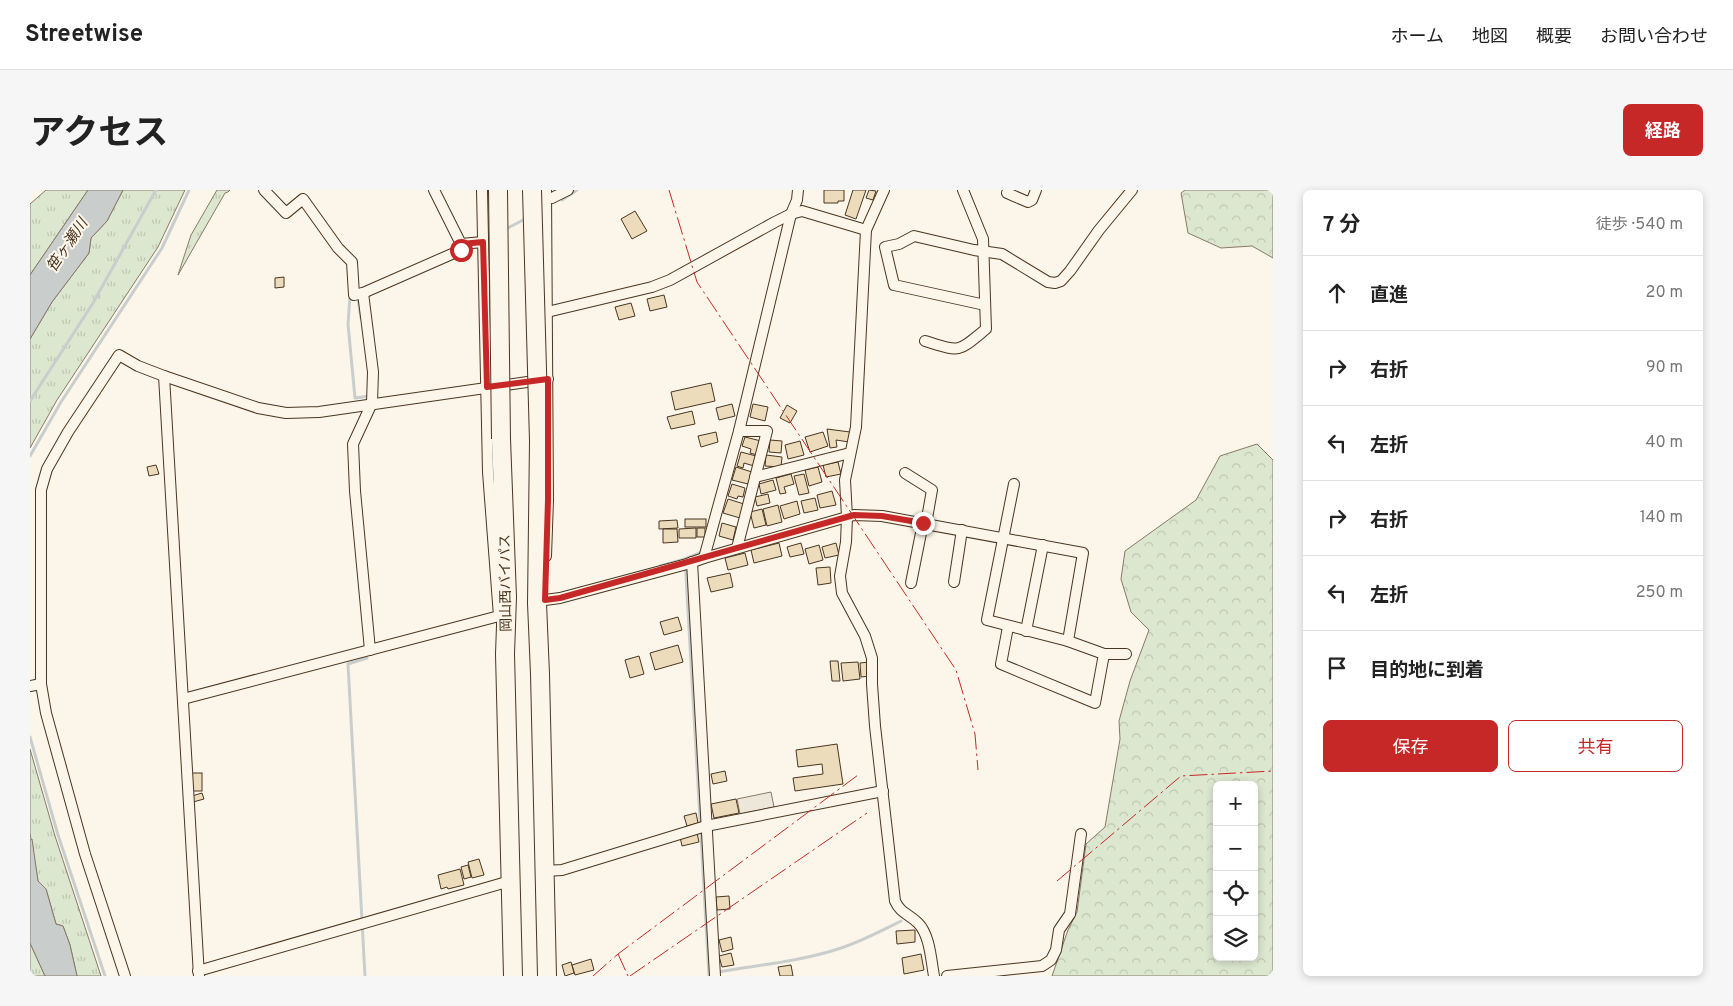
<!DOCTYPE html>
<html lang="ja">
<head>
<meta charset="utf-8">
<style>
	body { margin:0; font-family:Overpass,"Noto Sans JP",sans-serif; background:#f6f6f6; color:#222 }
	.controls { position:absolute; right:15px; bottom:15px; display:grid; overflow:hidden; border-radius:8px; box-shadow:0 2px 8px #0003 }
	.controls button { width:45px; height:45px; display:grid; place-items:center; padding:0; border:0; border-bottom:1px solid #e0e0e0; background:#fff; color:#222; font:25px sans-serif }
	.stop { position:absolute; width:15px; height:15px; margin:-11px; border:4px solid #c62828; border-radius:50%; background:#fff }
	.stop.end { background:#c62828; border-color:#fff; box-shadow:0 1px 5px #0008 }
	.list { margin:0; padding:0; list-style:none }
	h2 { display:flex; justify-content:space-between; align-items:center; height:65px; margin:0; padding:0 20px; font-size:21px }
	h2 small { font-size:16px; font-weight:400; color:#767676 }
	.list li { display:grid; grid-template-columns:32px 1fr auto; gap:15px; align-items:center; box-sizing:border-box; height:75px; padding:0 20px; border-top:1px solid #e0e0e0 }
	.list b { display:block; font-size:19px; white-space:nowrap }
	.list em { font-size:16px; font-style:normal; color:#767676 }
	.actions { display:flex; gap:10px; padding:15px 20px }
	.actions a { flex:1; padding:11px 0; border:1px solid #c62828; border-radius:8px; text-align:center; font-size:18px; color:#c62828 }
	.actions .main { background:#c62828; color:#fff }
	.icon { flex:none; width:28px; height:28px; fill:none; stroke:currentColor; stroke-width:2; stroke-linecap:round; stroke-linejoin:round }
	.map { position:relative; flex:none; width:1243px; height:786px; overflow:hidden; border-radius:8px }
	header { display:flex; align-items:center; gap:30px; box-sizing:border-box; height:70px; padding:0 25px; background:#fff; border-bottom:1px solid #e0e0e0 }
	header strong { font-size:24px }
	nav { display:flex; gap:28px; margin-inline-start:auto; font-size:18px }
	.intro { display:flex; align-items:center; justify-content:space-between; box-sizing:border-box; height:120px; padding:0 30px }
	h1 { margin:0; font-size:35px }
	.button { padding:12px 22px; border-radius:8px; background:#c62828; color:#fff; font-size:18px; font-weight:700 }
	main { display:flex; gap:30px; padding:0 30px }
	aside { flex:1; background:#fff; border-radius:8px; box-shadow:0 2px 8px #0003 }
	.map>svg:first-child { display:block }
</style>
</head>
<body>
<header>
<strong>Streetwise</strong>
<nav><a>ホーム</a><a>地図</a><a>概要</a><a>お問い合わせ</a></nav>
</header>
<div class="intro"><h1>アクセス</h1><a class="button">経路</a></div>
<main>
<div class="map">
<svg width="1243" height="786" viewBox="0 0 1243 786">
	<defs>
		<pattern id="grass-tufts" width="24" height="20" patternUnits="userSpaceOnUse" patternTransform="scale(1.25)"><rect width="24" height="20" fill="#dce7d0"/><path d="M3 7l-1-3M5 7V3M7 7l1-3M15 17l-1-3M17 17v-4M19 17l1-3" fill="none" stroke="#bec7b2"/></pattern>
		<pattern id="forest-crowns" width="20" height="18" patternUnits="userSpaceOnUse" patternTransform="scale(1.25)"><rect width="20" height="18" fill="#dce7d0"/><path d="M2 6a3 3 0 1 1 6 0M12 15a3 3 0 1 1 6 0" fill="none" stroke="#bec7b2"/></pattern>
	</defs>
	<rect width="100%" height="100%" fill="#fbf6e9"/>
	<g fill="url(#grass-tufts)" stroke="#887966">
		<polygon points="16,0 58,0 0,85 0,14"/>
		<polygon points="93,0 155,0 128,57 27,210 0,258 0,149 22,112 59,63 61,48 77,31"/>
		<polygon points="187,0 200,0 198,2 195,3 148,85 161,45"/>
		<polygon points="0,559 25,646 71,786 47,786 40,755 33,736 26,734 16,699 8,691 0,643"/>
		<polygon points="0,753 15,786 0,786"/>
	</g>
	<g fill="url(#forest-crowns)" stroke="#887966" fill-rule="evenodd">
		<polygon points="1155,0 1243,0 1243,68 1222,56 1191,58 1158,43 1151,3"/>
		<path d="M1227,254L1243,270V786H1022L1038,740L1047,722L1056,654L1075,637L1090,549L1089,531L1100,491L1119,440L1101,422L1091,389L1095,361L1166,310L1190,266ZM1187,595H1224V767H1187Z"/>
	</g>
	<polygon fill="#ede7d9" stroke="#887966" points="741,602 744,617 710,624 707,609"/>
	<g fill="#c9cecd" stroke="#887966">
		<polygon points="58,0 93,0 77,31 61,48 59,63 22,112 0,149 0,85"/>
		<polygon points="2,649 8,691 16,699 26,734 33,736 40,755 47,786 15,786 0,753 0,650"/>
	</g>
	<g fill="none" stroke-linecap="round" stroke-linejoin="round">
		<g stroke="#c9cecd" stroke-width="3">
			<polyline points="532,10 547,0"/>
			<polyline points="474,40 497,28"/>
			<polyline points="320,105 318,134 325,208 340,206"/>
			<polyline points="328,109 331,128"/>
			<polyline points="0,211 63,113 126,0"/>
			<polyline points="0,266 31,212 132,58 159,0"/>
			<polyline points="655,369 679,786"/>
			<polyline points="630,376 655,369 672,362"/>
			<polyline points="0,547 28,645 75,786"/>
			<path d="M688,782C728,775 773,771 811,758C832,751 851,741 871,731"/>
			<polyline points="335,786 318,474 337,468"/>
		</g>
	</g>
	<g fill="#ecdcbc" stroke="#4a3520">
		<polygon points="794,0 814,0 814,11 808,11 808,13 794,13"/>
		<polygon points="823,0 836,0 826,29 815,25"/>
		<polygon points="839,0 846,1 843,10 836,8"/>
		<polygon points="605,21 617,41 602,49 591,29"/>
		<polygon points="254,87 254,97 245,98 245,88"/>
		<polygon points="634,105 637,117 620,121 617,109"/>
		<polygon points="601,113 605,126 589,130 585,117"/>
		<polygon points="681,193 685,211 645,220 641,202"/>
		<polygon points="702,214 705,226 689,230 686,218"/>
		<polygon points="723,214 738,217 735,231 720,227"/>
		<polygon points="757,215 767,221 760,233 750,228"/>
		<polygon points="662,221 665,234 641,239 637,227"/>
		<polygon points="797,239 820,242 819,252 806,250 807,257 800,258"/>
		<polygon points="686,242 688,252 671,257 668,246"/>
		<polygon points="793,242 798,256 780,262 775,247"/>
		<polygon points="715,247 731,251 727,265 720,263 721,259 712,256"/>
		<polygon points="740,250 752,251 751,263 739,262"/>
		<polygon points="770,251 774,265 758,269 755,255"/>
		<polygon points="711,262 726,266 724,276 714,273 713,278 707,276"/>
		<polygon points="736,265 752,267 751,277 735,276"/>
		<polygon points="808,272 811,284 796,287 793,275"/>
		<polygon points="126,275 129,284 119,286 117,277"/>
		<polygon points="706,277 722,282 718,294 702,290"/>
		<polygon points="788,277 792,292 779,296 775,280"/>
		<polygon points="761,284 764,294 754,297 756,303 750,304 746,288"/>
		<polygon points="774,284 779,303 769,305 764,286"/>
		<polygon points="743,290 746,300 731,304 729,294"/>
		<polygon points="702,294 715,298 713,307 708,306 707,309 698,306"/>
		<polygon points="802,301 806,315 790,318 787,305"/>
		<polygon points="738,304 740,313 727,316 725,307"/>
		<polygon points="785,308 788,320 774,323 771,311"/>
		<polygon points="698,309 714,314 710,328 693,323"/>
		<polygon points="767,311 770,324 754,329 750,316"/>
		<polygon points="748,315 752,332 737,336 733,319"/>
		<polygon points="732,319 736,335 724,338 720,322"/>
		<rect x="655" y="329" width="21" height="8"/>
		<polygon points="647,330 648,338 629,339 629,331"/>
		<polygon points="692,333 706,337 703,350 689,346"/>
		<polygon points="666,338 666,348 649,348 649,339"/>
		<rect x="667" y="338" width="8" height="9"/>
		<polygon points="633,339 647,339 648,352 633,353"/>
		<polygon points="749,353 752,366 724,373 721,360"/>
		<polygon points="771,353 774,364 760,367 757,357"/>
		<polygon points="806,353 809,365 795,368 792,357"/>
		<polygon points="789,355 793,370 779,374 775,359"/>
		<polygon points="715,363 718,375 698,380 695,368"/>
		<polygon points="800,377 801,393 788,395 786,378"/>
		<polygon points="700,383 703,397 681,402 677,388"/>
		<polygon points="648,427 652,440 634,445 630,432"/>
		<polygon points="648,455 653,472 625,480 620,463"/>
		<polygon points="609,466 614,484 600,488 595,470"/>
		<polygon points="800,471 808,471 810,491 802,491"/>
		<polygon points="828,472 830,489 813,491 811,473"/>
		<polygon points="839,472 840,486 831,487 830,473"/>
		<polygon points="807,554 813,594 765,601 763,588 793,584 792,574 768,577 766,560"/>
		<polygon points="695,581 697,591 683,594 681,584"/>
		<rect x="162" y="583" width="10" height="18"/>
		<polygon points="172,603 174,609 163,612 162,606"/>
		<polygon points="706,609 709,623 684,628 681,614"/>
		<polygon points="666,623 668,633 657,636 654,626"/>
		<polygon points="667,643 669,652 652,656 650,647"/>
		<polygon points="449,669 454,685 442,688 438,672"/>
		<polygon points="438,675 441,687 434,689 431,677"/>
		<polygon points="430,679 434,695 418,699 417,697 411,699 408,685"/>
		<polygon points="699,706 700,719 687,720 686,707"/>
		<polygon points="885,740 885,752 867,754 866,741"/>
		<polygon points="701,747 703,759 692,762 689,750"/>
		<polygon points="701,763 704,775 692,777 689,766"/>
		<polygon points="891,764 894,780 874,784 872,768"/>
		<polygon points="561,769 564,780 545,785 542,775"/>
		<polygon points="541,772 544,783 535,786 532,775"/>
		<polygon points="761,775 763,786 750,786 748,777"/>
	</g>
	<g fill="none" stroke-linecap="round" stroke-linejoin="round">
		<g stroke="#4a3520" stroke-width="12">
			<g id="street">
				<polyline points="234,0 256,23 273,9 308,58 322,72 324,105 333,103 431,60 431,54 404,0"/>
				<polyline points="452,0 458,282 469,426"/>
				<polyline points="516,0 518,310 516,366"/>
				<path d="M854,0L836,40L826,237L815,290L817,327L816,352L810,386L812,403L835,446L842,468V494L845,536L865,711C871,724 878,723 888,733C900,745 901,770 904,786"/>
				<polyline points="977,3 998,12 1002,10 1006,0"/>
				<polyline points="516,8 522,8 538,0"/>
				<polyline points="431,54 453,52"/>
				<polyline points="333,103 343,182 342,213 323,254 325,301 340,460"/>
				<polyline points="955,115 864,95 855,57 869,54 884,46 944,60 972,64 1018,92 1025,93 1031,91 1040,81 1069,40 1102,0"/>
				<polyline points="517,122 622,97 640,90 745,32 761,24 772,21 836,40"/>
				<path d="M895,151C931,162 927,163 956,139L953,49L933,0"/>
				<polyline points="134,186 169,786"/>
				<polyline points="875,283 902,300 896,334"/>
				<polyline points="725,287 820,263"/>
				<polyline points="984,294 957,430 1038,451"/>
				<polyline points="707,358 737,241 709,241"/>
				<polyline points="674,368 709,241 761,24 767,10 768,0"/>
				<polyline points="662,372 685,786"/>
				<polyline points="924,392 932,340"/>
				<polyline points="881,393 893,333"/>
				<polyline points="515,410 530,408 657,374 674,368 817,327 824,325 852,326 1053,363 1038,451 1074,464 1096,464"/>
				<polyline points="978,437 971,474 1065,513 1074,464"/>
				<polyline points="996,441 1013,355"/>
				<polyline points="0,496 11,494"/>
				<polyline points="153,509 469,426"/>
				<polyline points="515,681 532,680 676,636 853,601"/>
				<polyline points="168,781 480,691"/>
				<polyline points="95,786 55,664 16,523 11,494 11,300 17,279 38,242 89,165 108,176 134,186 228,218 256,223 289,222 518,189"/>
				<polyline points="917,786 1012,776 1021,770 1026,760 1029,740 1040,724 1051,644"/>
			</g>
		</g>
		<g stroke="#4a3520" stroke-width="20">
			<g id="highway">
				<polyline points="471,249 477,407 475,464 483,786"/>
				<polyline points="509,251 507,413 510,484 517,786"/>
			</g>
		</g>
		<use href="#street" stroke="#fbf6e9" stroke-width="10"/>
		<use href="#highway" stroke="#fbf6e9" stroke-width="18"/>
		<g stroke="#4a3520" stroke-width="20" stroke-linecap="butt">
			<g id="highway-bridge">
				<polyline points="468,0 471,249"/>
				<polyline points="502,0 509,251"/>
			</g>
		</g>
		<use href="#highway-bridge" stroke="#fbf6e9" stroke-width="18"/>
		<g stroke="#c62828" stroke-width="1" stroke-dasharray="18 4 2.5 4" stroke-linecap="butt">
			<polyline points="639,0 667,92 926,480 945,544 948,580"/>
			<polyline points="1027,691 1151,586 1243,581"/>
			<polyline points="588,764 598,786"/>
			<polyline points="563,786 588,764 828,585"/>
			<polyline points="600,786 837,623"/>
		</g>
	</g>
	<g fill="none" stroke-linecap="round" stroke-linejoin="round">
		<polyline stroke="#c62828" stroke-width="6" points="431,60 431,54 453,52 457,197 518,189 518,310 515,410 530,408 824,325 852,326 893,333"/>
	</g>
	<g text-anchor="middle" stroke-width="4" stroke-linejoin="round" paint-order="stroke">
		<g font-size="14" fill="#4a3520" stroke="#fbf6e9">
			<text transform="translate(475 393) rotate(-91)" y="5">岡山西バイパス</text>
		</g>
		<g font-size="15" font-style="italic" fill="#4a3520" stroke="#fbf6e9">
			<text transform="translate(37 55) rotate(-56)" y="5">笹ヶ瀬川</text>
		</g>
	</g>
</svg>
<div class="controls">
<button>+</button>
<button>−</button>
<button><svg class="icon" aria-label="locate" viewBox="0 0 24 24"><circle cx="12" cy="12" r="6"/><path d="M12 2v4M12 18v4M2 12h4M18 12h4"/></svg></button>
<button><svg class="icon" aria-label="layers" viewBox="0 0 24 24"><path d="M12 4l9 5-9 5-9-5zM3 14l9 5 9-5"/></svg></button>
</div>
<div class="stop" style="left:431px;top:60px"></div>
<div class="stop end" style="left:893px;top:333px"></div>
</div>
<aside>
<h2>7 分<small>徒歩 · 540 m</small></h2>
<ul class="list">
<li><svg class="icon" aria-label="ahead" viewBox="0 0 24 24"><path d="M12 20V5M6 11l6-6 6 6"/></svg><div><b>直進</b></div><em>20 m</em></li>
<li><svg class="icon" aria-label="right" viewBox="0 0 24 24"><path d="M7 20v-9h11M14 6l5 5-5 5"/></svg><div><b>右折</b></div><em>90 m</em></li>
<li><svg class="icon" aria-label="left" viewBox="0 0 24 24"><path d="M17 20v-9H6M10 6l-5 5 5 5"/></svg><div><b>左折</b></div><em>40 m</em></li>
<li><svg class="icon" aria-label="right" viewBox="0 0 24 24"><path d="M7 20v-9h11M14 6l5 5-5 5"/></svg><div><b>右折</b></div><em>140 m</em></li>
<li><svg class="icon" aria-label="left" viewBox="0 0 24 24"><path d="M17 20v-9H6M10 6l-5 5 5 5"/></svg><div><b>左折</b></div><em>250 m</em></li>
<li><svg class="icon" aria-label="arrive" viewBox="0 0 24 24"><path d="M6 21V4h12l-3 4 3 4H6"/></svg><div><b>目的地に到着</b></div></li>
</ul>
<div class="actions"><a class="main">保存</a><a>共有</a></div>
</aside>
</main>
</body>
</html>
